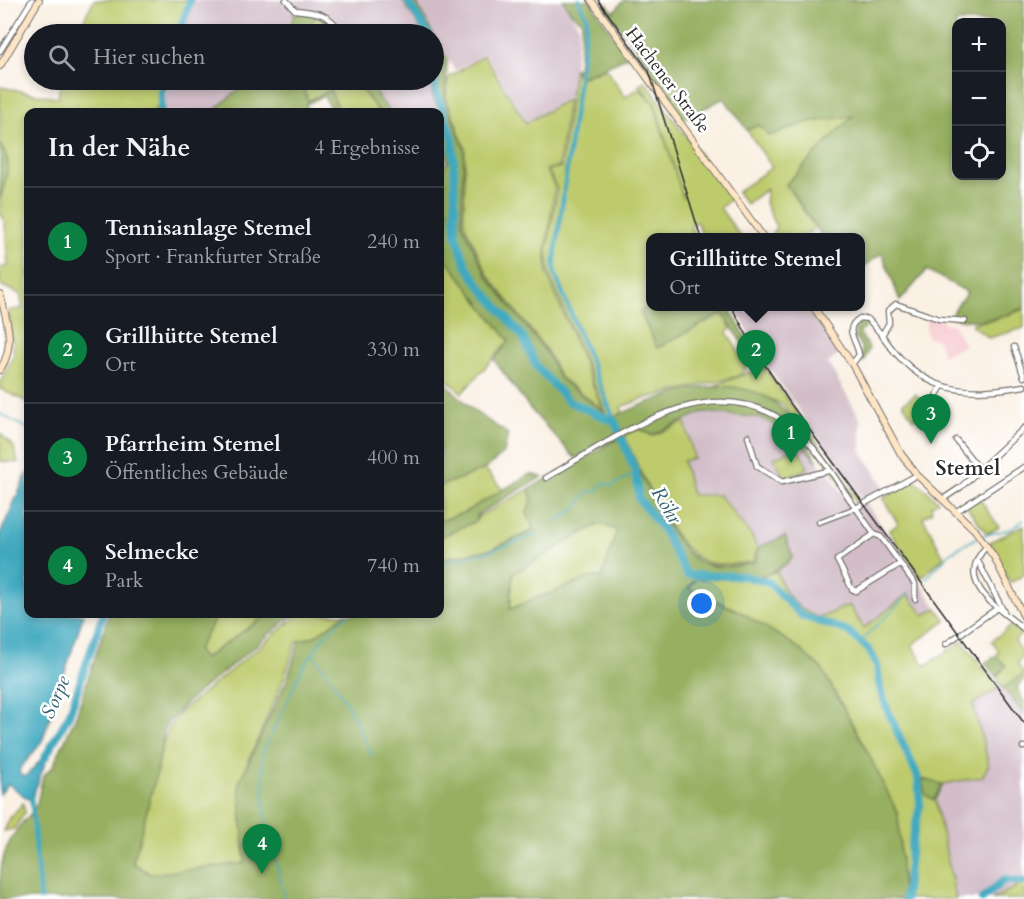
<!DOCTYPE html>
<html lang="de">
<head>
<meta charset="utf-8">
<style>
	body { margin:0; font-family:Cardo,serif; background:#242831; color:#f1f3f6 }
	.controls { position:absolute; right:18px; top:18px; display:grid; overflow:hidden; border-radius:12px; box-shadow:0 3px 9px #0003 }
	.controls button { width:54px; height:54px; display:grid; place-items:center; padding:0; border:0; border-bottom:2px solid #363941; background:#171b24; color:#f1f3f6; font:30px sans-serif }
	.you { position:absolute; left:702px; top:604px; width:21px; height:21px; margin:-15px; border:4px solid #fff; border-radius:50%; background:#1a73e8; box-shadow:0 0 0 9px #1a73e833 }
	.badge { display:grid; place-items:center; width:39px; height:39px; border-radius:50%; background:#0b8043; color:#fff; font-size:20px; font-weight:700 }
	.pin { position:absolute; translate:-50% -50px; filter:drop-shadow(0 2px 3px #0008) }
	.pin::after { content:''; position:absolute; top:32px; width:21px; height:18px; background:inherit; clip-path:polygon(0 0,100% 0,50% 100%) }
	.popup { position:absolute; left:646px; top:233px; width:219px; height:78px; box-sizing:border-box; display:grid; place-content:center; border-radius:12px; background:#171b24; filter:drop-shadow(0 2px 4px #0005); font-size:20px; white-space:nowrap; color:#9ea1a6 }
	.popup b { font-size:22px; color:#f1f3f6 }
	.popup::after { content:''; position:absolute; left:50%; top:100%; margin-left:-12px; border:12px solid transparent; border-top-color:#171b24 }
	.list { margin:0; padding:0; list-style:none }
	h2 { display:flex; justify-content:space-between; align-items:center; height:78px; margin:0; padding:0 24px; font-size:26px }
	h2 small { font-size:20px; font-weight:400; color:#9ea1a6 }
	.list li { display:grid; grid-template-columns:39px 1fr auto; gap:18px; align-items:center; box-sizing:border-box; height:108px; padding:0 24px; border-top:2px solid #363941 }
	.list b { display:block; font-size:22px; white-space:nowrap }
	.list p { margin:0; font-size:20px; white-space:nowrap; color:#9ea1a6 }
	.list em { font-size:20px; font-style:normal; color:#9ea1a6 }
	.icon { flex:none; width:33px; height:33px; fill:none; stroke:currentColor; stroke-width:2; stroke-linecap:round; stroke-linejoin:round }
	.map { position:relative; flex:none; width:1024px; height:899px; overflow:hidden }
	.search { position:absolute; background:#171b24; box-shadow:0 3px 9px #0003; left:24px; top:24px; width:420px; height:66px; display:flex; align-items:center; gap:15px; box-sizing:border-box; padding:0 21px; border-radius:33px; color:#9ea1a6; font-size:22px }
	.panel { position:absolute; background:#171b24; box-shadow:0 3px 9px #0003; left:24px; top:108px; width:420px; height:510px; border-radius:12px }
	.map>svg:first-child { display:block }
</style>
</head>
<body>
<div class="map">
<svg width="1024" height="899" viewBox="0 0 1024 899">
	<rect width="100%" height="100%" fill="#fff"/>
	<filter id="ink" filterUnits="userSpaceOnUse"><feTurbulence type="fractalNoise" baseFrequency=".0167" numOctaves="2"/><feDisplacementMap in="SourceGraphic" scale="12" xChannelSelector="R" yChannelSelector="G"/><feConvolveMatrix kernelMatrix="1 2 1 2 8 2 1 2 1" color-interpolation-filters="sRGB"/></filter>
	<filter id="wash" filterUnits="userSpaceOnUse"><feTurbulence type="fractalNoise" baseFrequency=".008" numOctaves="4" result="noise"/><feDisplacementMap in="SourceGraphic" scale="24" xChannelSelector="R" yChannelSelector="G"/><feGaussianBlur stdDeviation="1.35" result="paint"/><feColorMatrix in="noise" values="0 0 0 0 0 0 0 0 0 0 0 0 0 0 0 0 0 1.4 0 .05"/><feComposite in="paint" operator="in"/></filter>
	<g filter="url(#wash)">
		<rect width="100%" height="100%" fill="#faf0e3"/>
		<polygon fill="#f7cfd4" points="925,315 943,321 945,324 953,324 965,345 943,355 938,340 927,337"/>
		<g fill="#d2bdc8">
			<polygon points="193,0 402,0 424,34 339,34 335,27 292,16 288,34 183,34"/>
			<polygon points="415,0 563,0 579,27 570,96 527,122 485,53 455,71"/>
			<polygon points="170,80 250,80 212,112 163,112 161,110"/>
			<polygon points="366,80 430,80 437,112 390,112"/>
			<polygon points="440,119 446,138 448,163 440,169"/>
			<polygon points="735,307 808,307 840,354 828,363 861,420 861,450 884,487 864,500 937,608 924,615 908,594 863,628 803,612 783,590 776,571 788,562 785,536 758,547 752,535 719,494 692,494 683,461 694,457 686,421 703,413 760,419 789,432 830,475 850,505 863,500 767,365"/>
			<polygon points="1001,687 1024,716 1024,882 991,899 956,899 934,800 943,784 982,776 989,765 972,704"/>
		</g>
		<g fill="#bdcb6d" stroke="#747b4c" stroke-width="1.5">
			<polygon points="94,0 188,0 179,34 76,34"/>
			<polygon points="314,17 323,19 335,34 305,34"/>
			<polygon points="484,55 526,123 568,99 559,166 546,170 555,187 546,251 547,274 603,410 560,377 547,351 488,275 464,223 465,148 446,98 448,78"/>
			<polygon points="606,68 625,97 639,88 654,104 683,198 655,104 639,85 645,81 732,198 720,208 741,237 703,237 697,222 690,225 696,237 651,238 651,305 640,312 657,348 723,312 731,329 727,332 746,365 744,372 736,377 646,398 621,407 623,413 612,418 606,413 549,273 547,251 557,189 548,170 561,167 574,69 580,78"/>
			<polygon points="61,80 168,80 160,110 154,109 160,112 28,112 28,402 0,389 0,383 14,354 8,311 23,308 20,294 0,285 0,268 8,266 5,222 0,212 0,192 4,183 0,146 0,87 58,98"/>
			<polygon points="301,80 354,80 379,112 340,112 330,90 308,101"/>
			<polygon points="854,116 786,184 815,228 802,237 771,237 776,227 765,203 767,189 746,204 737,192 772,167 747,130 759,125 769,136 809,122"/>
			<polygon points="440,202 448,211 444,256 509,341 462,393 440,373"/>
			<polygon points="1024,309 1024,328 989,338 972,326 973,323 997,319"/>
			<polygon points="764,367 859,501 855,502 784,405 764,396 716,385"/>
			<polygon points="916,394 927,410 913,419 903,403"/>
			<path d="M685,422L694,458L683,461L692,495H719L752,536L757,548L754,562C738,563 719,567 703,561C671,547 639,467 624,435L639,429L652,436Z"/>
			<polygon points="0,433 14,447 18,463 0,461"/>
			<polygon points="797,447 808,468 785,479 774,458"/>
			<polygon points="485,469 503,490 465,512 440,521 440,486"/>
			<polygon points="916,481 938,501 931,506 932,511 923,517 944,557 921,578 889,531 898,524 883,498"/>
			<polygon points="529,489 532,500 527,513 534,530 492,549 440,559 440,537 476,521 479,516"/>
			<polygon points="979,498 999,527 987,534 967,507"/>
			<path d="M601,524L617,530L602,577L534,598L510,610L513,573C544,559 570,536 601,524Z"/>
			<polygon points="1024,525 1024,575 1010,583 990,542"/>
			<path d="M777,571C784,595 797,610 820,618L849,605L864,628L908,594L924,615L937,608L946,621L912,645L925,666L962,641L999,688L973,704L989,765L982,777L943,784L935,800L956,899H903L898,814L866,749L822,669L796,646L739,611L689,589L695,579L757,578Z"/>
			<polygon points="218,614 268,614 203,659 197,650"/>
			<polygon points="299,614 346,614 315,636 296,642 285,676 239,783 245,861 292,884 229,865 150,874 133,863 164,740 172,722 181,711"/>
			<polygon points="1012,625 1021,635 1015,640 1023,657 1017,663 1024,673 1003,688 996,677 1006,666 996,656 999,652 992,641"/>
			<polygon points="23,803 25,812 14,829 4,831 10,818"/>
			<polygon points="1024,883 1024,899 992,899"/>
		</g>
		<g fill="#96af60" stroke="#606d46" stroke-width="1.5" fill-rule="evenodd">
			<polygon points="402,0 415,0 433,34 424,34"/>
			<polygon points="563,0 590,0 627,57 579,78 574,69 578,67 582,21 572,14"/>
			<path d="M624,0H1024V308C1000,318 979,324 953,318L952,313L967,292L927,270L900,301L882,253L861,269V238L823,237L786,184L853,116L809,122L769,136L759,125L747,130L724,98L682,120L656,84L649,64L604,6L607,4L614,12ZM956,22H1002V176H956Z"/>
			<polygon points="311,13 330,21 339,34 335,34 323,19 315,17 305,34 288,34 294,14"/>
			<path d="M434,35L447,60L445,98L464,148L462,223L487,276L546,352L559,378L612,418C662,394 739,364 786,412C799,425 808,446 818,462L789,431L760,418L703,412L652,435L638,428L575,458L531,410L494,360L509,341L444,256L448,211L440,202V169L448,162L440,112L432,95Z"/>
			<polygon points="250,80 301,80 308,101 330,90 340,112 332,112 324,96 306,104 309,112 212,112"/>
			<polygon points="354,80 365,80 390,112 379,112"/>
			<path d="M0,145C15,163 5,180 0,200Z"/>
			<polygon points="651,305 728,307 764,367 759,371 723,313 657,348 640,311"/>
			<polygon points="864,320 869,325 859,332 869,348 864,362 862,360 862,349 854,332 859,323"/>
			<polygon points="440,378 474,411 508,434 504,453 485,469 440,486"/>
			<path d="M623,436C638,467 670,546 700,562C715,569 739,566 755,562L759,547L785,536L793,557C769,585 728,578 695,579L689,589L739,611L796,646L822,669L866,749L898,814L903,899H0C0,868 0,854 18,828C23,821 33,813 36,806C41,793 38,776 52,768L76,716L109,614H218L197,650L204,659L268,614H294L189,700L169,721L164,732L157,772L133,863L150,874L245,863L239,783L288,677L299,641L315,636L346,614H440V559L492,549L534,531L527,513L532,500L529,489ZM601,524L617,530L602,577H591L510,609L513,573C544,559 570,536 601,524Z"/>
			<polygon points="530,474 542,477 478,514 476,521 440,537 440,521 465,512"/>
			<polygon points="996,656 1006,666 996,677 985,663"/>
			<polygon points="1024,673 1024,680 1017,686 1024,702 1024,714 1003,688"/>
			<polygon points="922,779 942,784 934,800 925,795"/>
		</g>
		<polygon fill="#3fa9bf" stroke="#356a75" stroke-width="1.5" points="28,471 28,614 84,614 42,742 19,770 21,776 26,776 50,750 31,801 8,784 0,794 0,534"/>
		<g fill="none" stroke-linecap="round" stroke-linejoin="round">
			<g stroke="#3fa9bf" stroke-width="1.5">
				<polyline points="0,414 28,429"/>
				<polyline points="557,520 577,508 587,492 599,491 600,485 605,483 611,486 636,473"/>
				<polyline points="981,536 1011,529 1024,520"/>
				<polyline points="440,563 487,552 540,534"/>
				<polyline points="926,579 950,553 976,538"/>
				<polyline points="861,641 908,595"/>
				<path d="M312,654C338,683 356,720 372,756"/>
				<polyline points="285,899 265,815 262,755 302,669 325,635 349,614"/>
			</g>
			<g stroke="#3fa9bf" stroke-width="4.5">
				<polyline points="579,0 587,18 554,265 555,274 615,422"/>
				<polyline points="31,794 40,899"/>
			</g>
			<g stroke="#3fa9bf" stroke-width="8">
				<polyline points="407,0 428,34"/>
				<polyline points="179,34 190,0"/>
				<polyline points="434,55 435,89 453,139 456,235 466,265 480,286 523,337 536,366 568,401 615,422 636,473 639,499 663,530 687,575 743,576 768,582 802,616 848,631 869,650 877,665 880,689 889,714 918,777 920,805 911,846 905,899"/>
				<polyline points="161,112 161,92 165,80"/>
				<polyline points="44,759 69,715 103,614"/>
				<polyline points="982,899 1004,880 1024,882"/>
			</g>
		</g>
	</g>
	<g filter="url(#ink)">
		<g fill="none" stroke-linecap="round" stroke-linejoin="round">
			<g stroke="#73706b" stroke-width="7">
				<g id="street">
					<path d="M286,0L295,10C318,12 329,13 343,34"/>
					<polyline points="0,51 32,0"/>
					<path d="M882,335C920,392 960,397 1024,386"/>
					<polyline points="1014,347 1024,377"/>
					<path d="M852,364L859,355C857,340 842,329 860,318L868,319L882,335L889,323L888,311L896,304L939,319L965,321"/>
					<polyline points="932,403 942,386"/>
					<polyline points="748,436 757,466 782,482 828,471"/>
					<polyline points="956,440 980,470"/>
					<path d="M546,478C625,432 724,355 806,440C825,459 839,485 855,507"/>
					<polyline points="943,499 961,487 1024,428"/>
					<polyline points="856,508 874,534 881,537 915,584 915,599"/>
					<polyline points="957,511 1024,467"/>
					<polyline points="819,522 856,508 917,475"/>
					<polyline points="874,534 837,560 852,589 856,591 900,564"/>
					<path d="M987,546C951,582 1001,610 1024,629"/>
					<polyline points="978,561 1005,614"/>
					<polyline points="946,644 996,609"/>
					<polyline points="1023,747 1024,747"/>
				</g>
			</g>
			<g stroke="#73706b" stroke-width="8">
				<g id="secondary">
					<polyline points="591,0 764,238"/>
					<polyline points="0,66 39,0"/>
					<path d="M0,294C7,321 16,345 0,370"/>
					<polyline points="813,306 852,364 901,454 917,475 975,530 994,557 1024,617"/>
				</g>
			</g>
			<use href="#street" stroke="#fff" stroke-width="4.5"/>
			<use href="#secondary" stroke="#fee5c5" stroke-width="6"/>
			<g stroke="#2b2b2b" stroke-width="1.5">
				<polyline points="598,0 649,71 701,238"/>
				<polyline points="731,306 754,348 790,403 1024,723"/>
			</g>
		</g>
	</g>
	<g text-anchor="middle" stroke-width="5" stroke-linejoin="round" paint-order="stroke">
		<g font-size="18" fill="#2b2b2b" stroke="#fff">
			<text transform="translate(668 80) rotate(53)" y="6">Hachener Straße</text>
		</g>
		<g font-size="20" font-style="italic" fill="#34646e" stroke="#fff">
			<text transform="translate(667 505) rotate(59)" y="7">Röhr</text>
			<text transform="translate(55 697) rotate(-67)" y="7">Sorpe</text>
		</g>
		<g font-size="21" font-weight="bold" fill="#2b2b2b" stroke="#fff">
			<text x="968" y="475">Stemel</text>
		</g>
	</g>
</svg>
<div class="controls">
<button>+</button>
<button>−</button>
<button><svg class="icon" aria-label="locate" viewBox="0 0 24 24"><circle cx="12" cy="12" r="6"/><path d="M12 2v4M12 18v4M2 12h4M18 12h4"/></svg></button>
</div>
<div class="you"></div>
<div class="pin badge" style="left:791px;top:463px">1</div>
<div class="pin badge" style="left:756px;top:380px">2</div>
<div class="popup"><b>Grillhütte Stemel</b>Ort</div>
<div class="pin badge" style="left:931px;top:444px">3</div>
<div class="pin badge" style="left:262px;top:874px">4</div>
<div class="search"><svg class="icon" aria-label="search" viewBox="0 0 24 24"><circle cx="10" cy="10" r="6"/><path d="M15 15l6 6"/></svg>Hier suchen</div>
<section class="panel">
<h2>In der Nähe<small>4 Ergebnisse</small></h2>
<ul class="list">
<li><span class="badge">1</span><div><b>Tennisanlage Stemel</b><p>Sport · Frankfurter Straße</p></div><em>240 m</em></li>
<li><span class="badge">2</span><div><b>Grillhütte Stemel</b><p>Ort</p></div><em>330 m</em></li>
<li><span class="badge">3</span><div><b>Pfarrheim Stemel</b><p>Öffentliches Gebäude</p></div><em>400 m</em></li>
<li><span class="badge">4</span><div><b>Selmecke</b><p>Park</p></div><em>740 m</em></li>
</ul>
</section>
</div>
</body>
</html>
